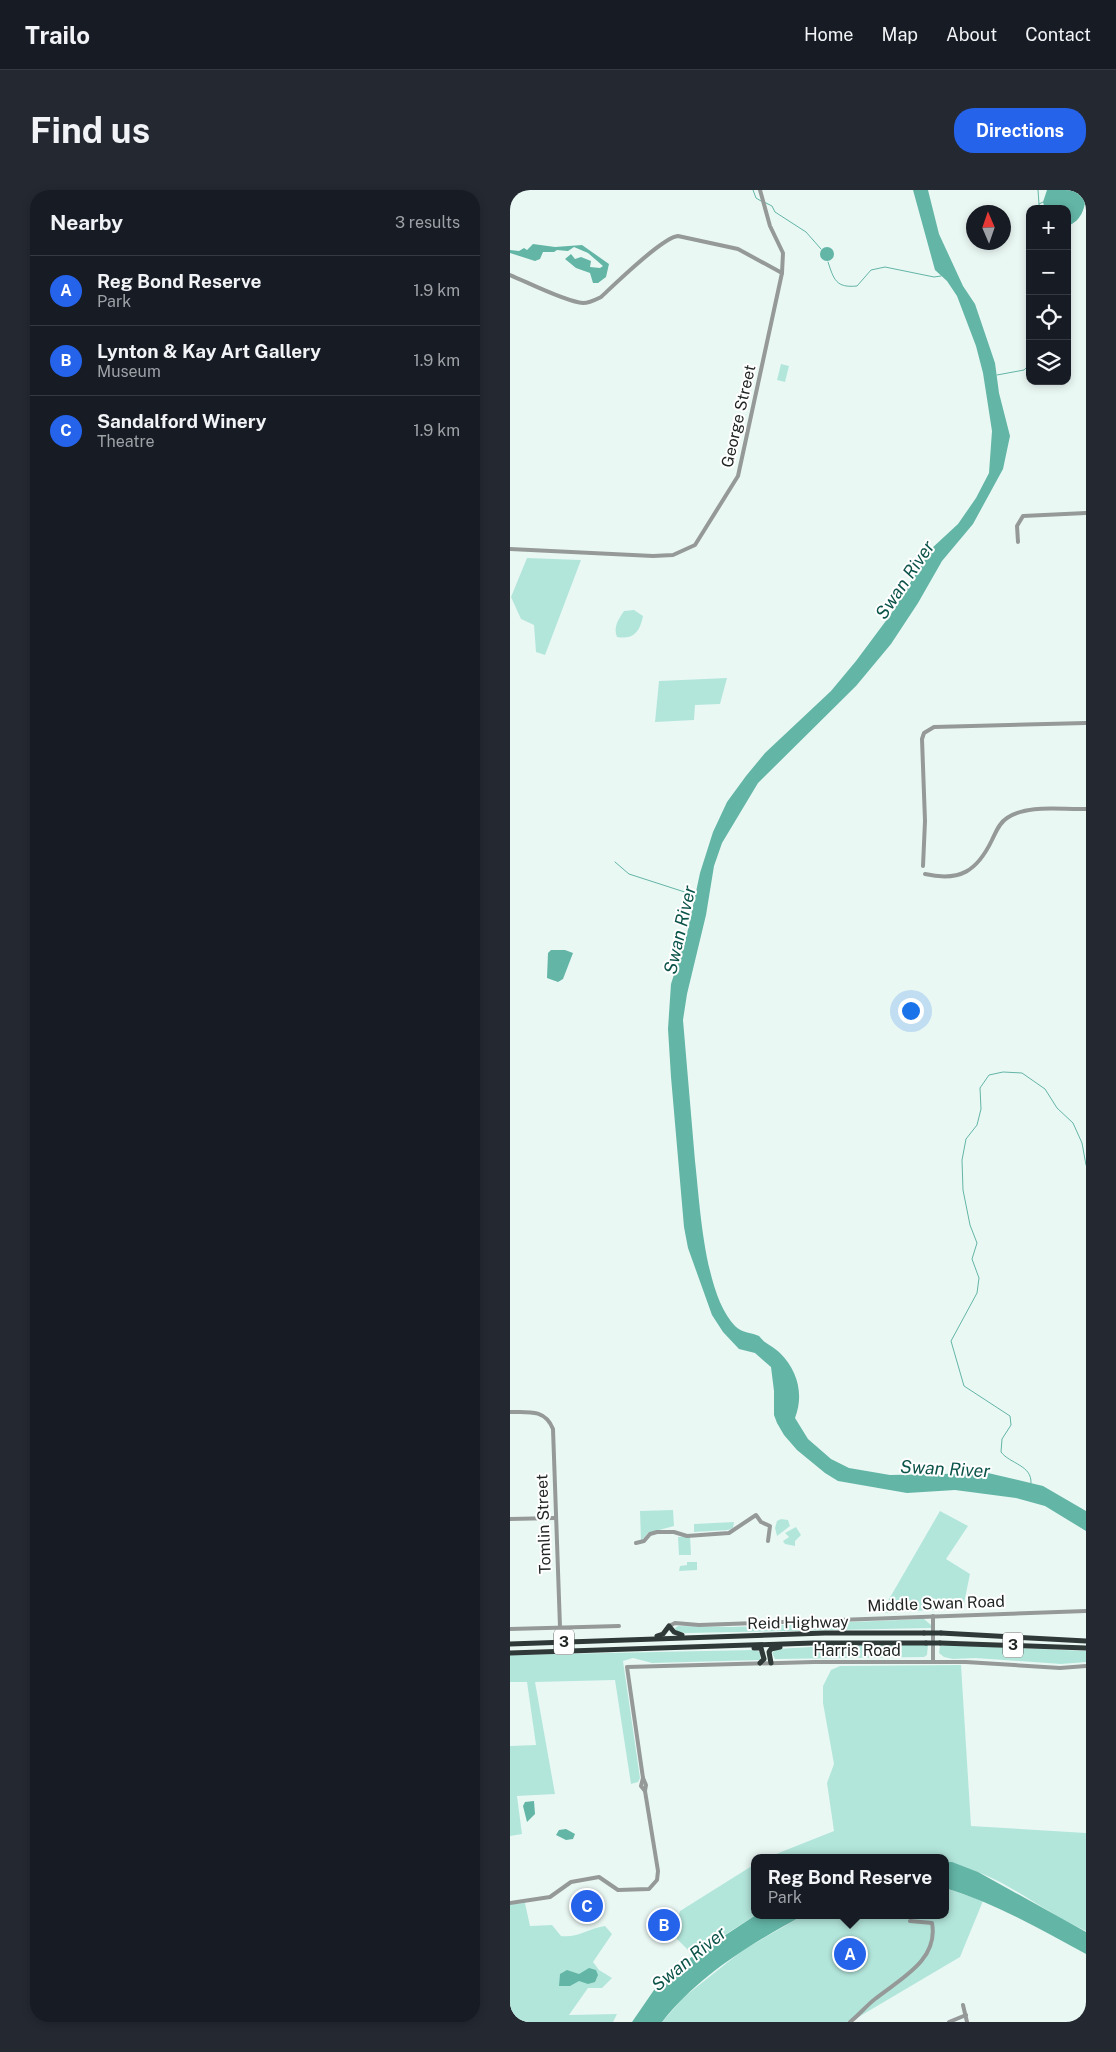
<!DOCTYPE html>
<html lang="en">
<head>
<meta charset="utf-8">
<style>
	body { margin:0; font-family:"Public Sans",sans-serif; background:#242831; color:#f1f3f6 }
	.controls { position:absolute; right:15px; top:15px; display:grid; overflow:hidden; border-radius:10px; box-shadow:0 2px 8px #0003 }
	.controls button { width:45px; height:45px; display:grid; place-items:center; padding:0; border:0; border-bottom:1px solid #363941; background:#171b24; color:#f1f3f6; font:25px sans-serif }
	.compass { position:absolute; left:456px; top:15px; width:45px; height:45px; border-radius:50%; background:#171b24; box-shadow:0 2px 8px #0003; rotate:358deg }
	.you { position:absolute; left:400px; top:820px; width:18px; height:18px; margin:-12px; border:4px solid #fff; border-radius:50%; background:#1a73e8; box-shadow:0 0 0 8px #1a73e833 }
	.badge { display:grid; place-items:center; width:32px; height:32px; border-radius:50%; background:#2563eb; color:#fff; font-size:16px; font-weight:700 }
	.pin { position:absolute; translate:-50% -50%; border:2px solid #fff; box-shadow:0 1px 5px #0006 }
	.popup { position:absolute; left:241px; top:1664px; width:198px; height:65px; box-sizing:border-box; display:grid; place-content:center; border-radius:10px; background:#171b24; filter:drop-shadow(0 1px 4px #0005); font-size:16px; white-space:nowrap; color:#9ea1a6 }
	.popup b { font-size:19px; color:#f1f3f6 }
	.popup::after { content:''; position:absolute; left:50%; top:100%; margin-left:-10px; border:10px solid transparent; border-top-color:#171b24 }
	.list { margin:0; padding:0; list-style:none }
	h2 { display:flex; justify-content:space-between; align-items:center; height:65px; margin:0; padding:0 20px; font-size:21px }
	h2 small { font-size:16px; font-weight:400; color:#9ea1a6 }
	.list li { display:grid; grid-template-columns:32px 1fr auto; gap:15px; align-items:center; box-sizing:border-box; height:70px; padding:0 20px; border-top:1px solid #363941 }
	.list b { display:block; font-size:19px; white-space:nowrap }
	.list p { margin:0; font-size:16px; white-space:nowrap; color:#9ea1a6 }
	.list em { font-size:16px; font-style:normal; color:#9ea1a6 }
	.icon { flex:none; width:28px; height:28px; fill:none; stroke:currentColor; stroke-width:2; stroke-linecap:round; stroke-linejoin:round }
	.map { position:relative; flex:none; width:576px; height:1832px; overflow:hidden; border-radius:20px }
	header { display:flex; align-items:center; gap:30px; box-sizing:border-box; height:70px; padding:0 25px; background:#171b24; border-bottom:1px solid #363941 }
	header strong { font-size:24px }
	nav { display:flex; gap:28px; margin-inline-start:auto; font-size:18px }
	.intro { display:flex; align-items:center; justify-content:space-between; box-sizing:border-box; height:120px; padding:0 30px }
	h1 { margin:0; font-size:35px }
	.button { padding:12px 22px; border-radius:20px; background:#2563eb; color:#fff; font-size:18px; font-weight:700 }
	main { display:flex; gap:30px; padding:0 30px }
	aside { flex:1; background:#171b24; border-radius:20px; box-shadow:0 2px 8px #0003 }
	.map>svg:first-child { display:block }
</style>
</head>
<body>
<header>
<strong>Trailo</strong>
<nav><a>Home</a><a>Map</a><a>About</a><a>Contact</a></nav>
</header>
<div class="intro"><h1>Find us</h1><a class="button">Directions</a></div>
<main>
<aside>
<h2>Nearby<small>3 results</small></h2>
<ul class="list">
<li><span class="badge">A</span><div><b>Reg Bond Reserve</b><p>Park</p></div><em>1.9 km</em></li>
<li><span class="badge">B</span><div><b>Lynton &amp; Kay Art Gallery</b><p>Museum</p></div><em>1.9 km</em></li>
<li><span class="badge">C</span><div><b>Sandalford Winery</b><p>Theatre</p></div><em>1.9 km</em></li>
</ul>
</aside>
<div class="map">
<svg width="576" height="1832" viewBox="0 0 576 1832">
	<rect width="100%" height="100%" fill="#eaf8f4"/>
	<g fill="#b3e6db">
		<polygon points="271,174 279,176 275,192 267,190"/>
		<polygon points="17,368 71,370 35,465 26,462 24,435 11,429 1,407"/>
		<path d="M124,420L133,426C130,442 123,450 107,447C103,437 108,430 114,421Z"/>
		<polygon points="217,488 210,514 185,515 184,530 145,532 149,491"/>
		<polygon points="163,1320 164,1336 138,1343 131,1351 130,1321"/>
		<polygon points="430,1321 458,1336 436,1369 460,1384 453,1418 371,1423"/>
		<polygon points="271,1329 278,1330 280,1336 267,1346 265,1338 267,1331"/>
		<polygon points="224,1332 223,1338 218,1340 184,1342 184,1334"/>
		<polygon points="286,1337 291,1345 285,1351 285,1356 275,1354 273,1351 279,1347 275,1343"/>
		<polygon points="180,1346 181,1365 169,1365 168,1347"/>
		<polygon points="177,1372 187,1372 187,1380 169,1381 170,1376 177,1375"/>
		<polygon points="414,1429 421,1435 421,1438 176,1443 166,1442 165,1438 168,1436 222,1437"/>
		<polygon points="351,1454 418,1455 417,1465 414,1467 265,1469 262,1463 267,1459"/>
		<polygon points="438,1455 576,1461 576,1472 551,1474 465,1468 443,1469 434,1467 429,1463 430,1456"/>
		<polygon points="243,1460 251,1462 250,1470 142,1473 123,1468 113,1471 130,1588 128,1592 121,1594 105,1490 25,1492 45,1604 7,1606 12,1644 0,1646 0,1556 26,1555 17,1492 0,1492 0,1465"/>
		<path d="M451,1475L461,1636L576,1643V1741C529,1721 487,1679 435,1674V1668H256L324,1641L317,1593L324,1574L313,1513V1496L321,1480L330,1476Z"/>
		<polygon points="245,1674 246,1725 183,1765 163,1745 170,1721"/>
		<polygon points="435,1698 473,1711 450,1767 340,1832 152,1832 174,1807 233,1760 294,1725 435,1725"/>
		<path d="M15,1713L20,1736L42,1735L51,1746C68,1748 80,1738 95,1736L102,1744L83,1772L89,1780L102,1788L92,1798H78L59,1825L107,1824L103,1832H0V1714Z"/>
	</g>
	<g fill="#63b5a6">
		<path d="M403,0H418L429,44L453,96L465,114L485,173L489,203L500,246L493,279L463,334L432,371L408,413L381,454L346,496L248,593L212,653L204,676L196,725L177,804L173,830C177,877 181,924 185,971C190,1014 194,1104 225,1136C232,1143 240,1142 249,1146C255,1154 263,1156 270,1163C288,1181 294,1205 285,1228L298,1249L321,1269L339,1278L380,1285L478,1283L533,1296L576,1321V1341L535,1316L506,1308L445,1300L397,1303L328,1291L315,1283L287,1260L274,1245L267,1233L264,1225V1201L261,1177L245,1163L229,1159L213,1142L202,1125L178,1058L174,1037L161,887L158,839L161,794L177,744L190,683L203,642L217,612L236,586L255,563L321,501L346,471L381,424L421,359L448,334L466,308L479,283L482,241L473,183L466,156L447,106L437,91L425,80Z"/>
		<path d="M537,0H576C576,15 573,31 557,36V19H535L533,12Z"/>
		<polygon points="23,54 45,57 72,55 99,74 96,87 88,93 83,93 80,83 66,78 55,69 61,64 65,69 71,67 81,71 80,77 90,78 93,76 78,63 64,57 58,61 47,60 44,62 33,62 30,69 25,71 0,63 0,60 9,61 14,58 17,60"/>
		<circle cx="317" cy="64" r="7"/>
		<polygon points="41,760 55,760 63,763 53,789 48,792 37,788 38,763"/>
		<polygon points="24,1611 25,1624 17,1632 13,1616 15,1612"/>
		<polygon points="56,1639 65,1644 63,1649 56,1650 46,1645 49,1640"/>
		<path d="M435,1672H442L468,1682L576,1742V1764C530,1739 485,1713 435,1698Z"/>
		<path d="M246,1725H294C242,1753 189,1785 152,1832H122L144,1800L162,1780Z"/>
		<polygon points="79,1778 86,1780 88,1785 85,1792 78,1794 69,1791 60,1796 49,1796 50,1784 57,1780 69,1784"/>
	</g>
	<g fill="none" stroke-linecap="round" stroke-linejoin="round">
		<g stroke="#63b5a6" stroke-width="1">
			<polyline points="243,0 246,8 251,11"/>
			<polyline points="528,0 529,14"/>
			<polyline points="254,12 262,16 265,22 296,42 311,59"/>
			<polyline points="529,19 529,14 533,12"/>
			<path d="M318,72C324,90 326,98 347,96L361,80L375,77L424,87L431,86"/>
			<polyline points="487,185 514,180 518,176 520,165"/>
			<polyline points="105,672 119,684 187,706"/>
			<path d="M521,1293C522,1275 500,1274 491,1262L492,1249L501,1235L500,1226L454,1196L441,1151L467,1103L469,1088L462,1069L467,1053L460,1035L453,1000L452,970L456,949L467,935L471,919L470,898L479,885L493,882L512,883L535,899L547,918L563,933L572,953L576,975"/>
		</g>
		<g stroke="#959a99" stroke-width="4">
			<path d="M0,85C17,92 56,112 73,113C80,113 85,110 91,107C105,94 153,47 168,46L228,59L272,83"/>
			<polyline points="508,352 507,336 513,326 576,323"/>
			<polyline points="0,359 143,366 163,365 185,355 228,286 272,83 273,63 260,36 250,0"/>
			<polyline points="413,676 415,631 412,549 414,543 424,537 576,533"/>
			<path d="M415,684C450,692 467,681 482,650C486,642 489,633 497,628C518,614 551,620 576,619"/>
			<path d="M0,1222C18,1222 35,1219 43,1239L50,1437"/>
			<polyline points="0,1329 45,1328"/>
			<polyline points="126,1353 134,1351 140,1344 147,1342 164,1342 177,1346 219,1343 246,1325 251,1332 260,1336 258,1351"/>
			<polyline points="423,1426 423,1472"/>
			<polyline points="159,1436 165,1433 189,1435 576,1421"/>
			<polyline points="0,1439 109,1436"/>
			<polyline points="133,1588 131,1596 135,1601"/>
			<polyline points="0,1713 40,1707 61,1692 89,1687 108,1700 139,1699 147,1690 148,1681 135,1601 136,1595 133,1588 117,1477 304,1472 456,1472 550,1478 576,1476"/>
			<polyline points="453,1815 457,1832"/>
			<path d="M340,1832C349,1825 356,1816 365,1809C390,1789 429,1770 422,1733L400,1731"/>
			<polyline points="439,1832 456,1825"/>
		</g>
		<g stroke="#2f3937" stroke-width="5">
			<polyline points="431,1443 576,1451"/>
			<polyline points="147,1446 153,1444 159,1436 164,1442 172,1445"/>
			<polyline points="430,1453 576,1458"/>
			<polyline points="0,1454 315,1443 414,1443"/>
			<polyline points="244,1458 251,1458 254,1469 250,1473"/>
			<polyline points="0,1463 303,1453 416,1453"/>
			<polyline points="261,1473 259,1462 261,1459 270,1457"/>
		</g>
		<g stroke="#2f3937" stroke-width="5">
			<polyline points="414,1443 431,1443"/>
			<polyline points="416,1453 430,1453"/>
		</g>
	</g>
	<g text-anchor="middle" stroke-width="4" stroke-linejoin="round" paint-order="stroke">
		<g fill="#fff" stroke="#646766" stroke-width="1">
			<rect x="44" y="1439.5" width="20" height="25" rx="4"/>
			<rect x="493" y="1442.5" width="20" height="25" rx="4"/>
		</g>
		<g font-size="15" font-weight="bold" fill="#212624">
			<text x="54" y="1457">3</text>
			<text x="503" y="1460">3</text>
		</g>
		<g font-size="16" fill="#212624" stroke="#fff">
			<text transform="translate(228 226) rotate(-77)" y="6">George Street</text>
			<text transform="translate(33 1334) rotate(-92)" y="6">Tomlin Street</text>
			<text transform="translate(426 1413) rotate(-2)" y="6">Middle Swan Road</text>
			<text transform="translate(288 1432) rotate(-1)" y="6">Reid Highway</text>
			<text x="347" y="1466">Harris Road</text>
		</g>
		<g font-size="18" font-style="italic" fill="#0c544a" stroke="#fff">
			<text transform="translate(395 390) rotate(-56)" y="6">Swan River</text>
			<text transform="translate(170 740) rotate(-77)" y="6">Swan River</text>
			<text transform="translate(435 1279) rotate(3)" y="6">Swan River</text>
			<text transform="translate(179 1769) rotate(-39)" y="6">Swan River</text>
		</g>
	</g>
</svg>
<div class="controls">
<button>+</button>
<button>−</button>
<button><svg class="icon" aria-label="locate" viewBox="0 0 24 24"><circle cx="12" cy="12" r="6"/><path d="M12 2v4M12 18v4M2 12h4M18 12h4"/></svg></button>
<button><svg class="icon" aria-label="layers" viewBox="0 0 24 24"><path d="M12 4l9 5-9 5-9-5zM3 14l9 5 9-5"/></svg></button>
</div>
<svg class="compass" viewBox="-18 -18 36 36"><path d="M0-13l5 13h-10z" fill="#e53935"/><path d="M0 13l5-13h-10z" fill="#9ea1a6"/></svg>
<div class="you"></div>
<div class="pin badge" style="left:340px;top:1764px">A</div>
<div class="popup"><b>Reg Bond Reserve</b>Park</div>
<div class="pin badge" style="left:154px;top:1735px">B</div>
<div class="pin badge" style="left:77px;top:1716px">C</div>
</div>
</main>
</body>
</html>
